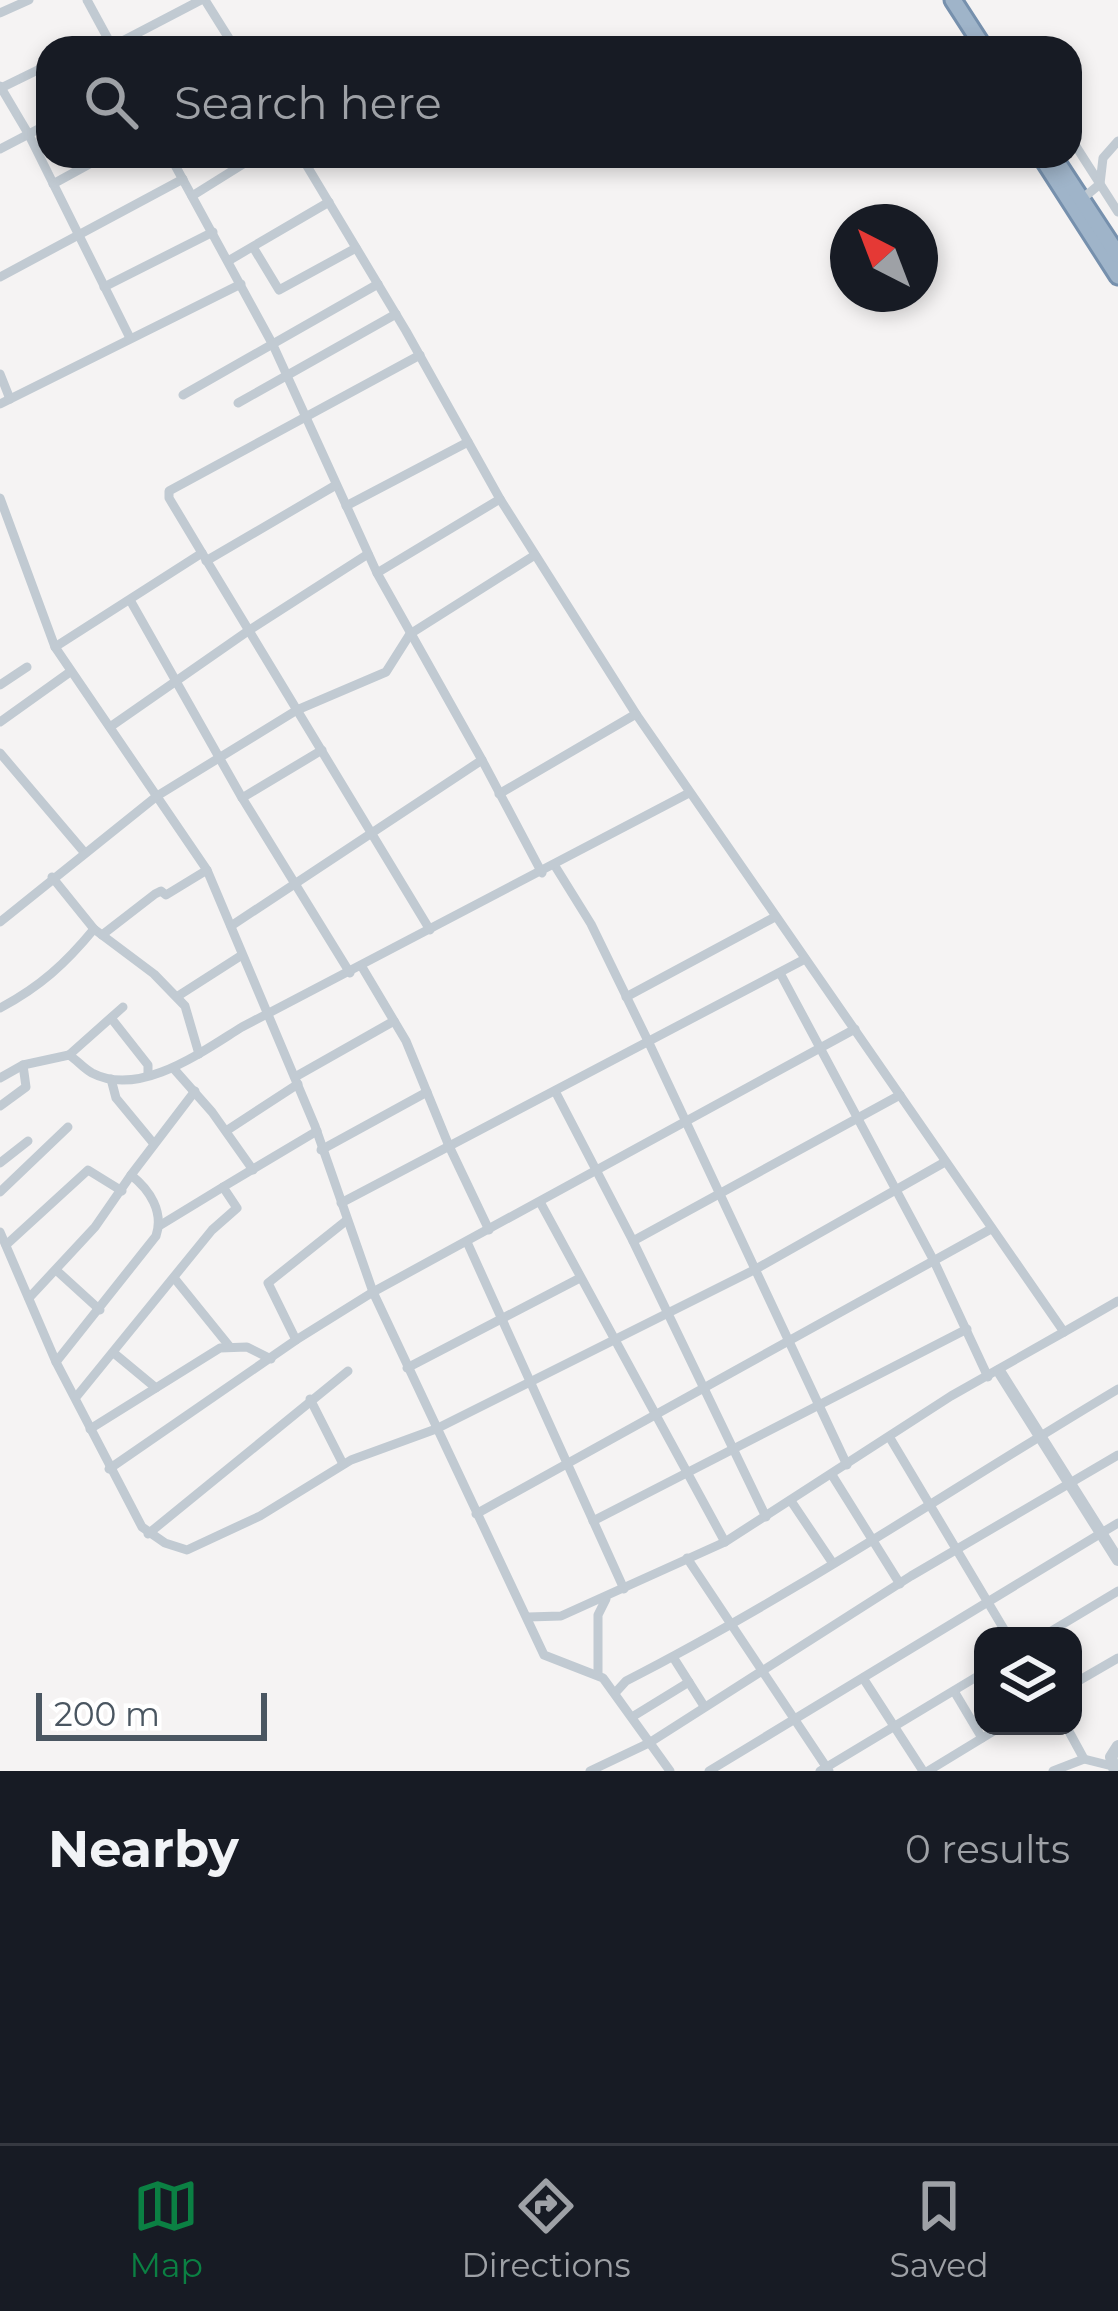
<!DOCTYPE html>
<html lang="en">
<head>
<meta charset="utf-8">
<style>
	body { margin:0; font-family:Montserrat,sans-serif; background:#20242c; color:#f1f3f6 }
	.controls { position:absolute; right:36px; bottom:36px; display:grid; overflow:hidden; border-radius:24px; box-shadow:0 6px 18px #0003 }
	.controls button { width:108px; height:108px; display:grid; place-items:center; padding:0; border:0; border-bottom:3px solid #363941; background:#171b24; color:#f1f3f6; font:60px sans-serif }
	.compass { position:absolute; left:830px; top:204px; width:108px; height:108px; border-radius:50%; background:#171b24; box-shadow:0 6px 18px #0003; rotate:318deg }
	.scale { position:absolute; left:36px; bottom:30px; width:231px; box-sizing:border-box; padding-left:12px; border:6px solid #4a5661; border-top:0; font-size:33px; line-height:42px; white-space:nowrap; color:#4a5661; -webkit-text-stroke:9px #fff; paint-order:stroke }
	.list { margin:0; padding:0; list-style:none }
	h2 { display:flex; justify-content:space-between; align-items:center; height:156px; margin:0; padding:0 48px; font-size:51px }
	h2 small { font-size:39px; font-weight:400; color:#9ea1a6 }
	.icon { flex:none; width:66px; height:66px; fill:none; stroke:currentColor; stroke-width:2; stroke-linecap:round; stroke-linejoin:round }
	.map { position:relative; flex:none; width:1118px; height:1771px; overflow:hidden }
	.search { position:absolute; background:#171b24; box-shadow:0 6px 18px #0003; left:36px; right:36px; top:36px; height:132px; display:flex; align-items:center; gap:30px; box-sizing:border-box; padding:0 42px; border-radius:36px; color:#9ea1a6; font-size:45px }
	.sheet { height:372px; background:#171b24 }
	nav { display:flex; justify-content:space-around; align-items:center; box-sizing:border-box; height:168px; border-top:3px solid #363941; background:#171b24; font-size:33px; color:#9ea1a6 }
	nav a { display:grid; justify-items:center; gap:6px }
	nav .on { color:#0b8043 }
	.map>svg:first-child { display:block }
</style>
</head>
<body>
<div class="map">
<svg width="1118" height="1771" viewBox="0 0 1118 1771">
	<rect width="100%" height="100%" fill="#f5f3f3"/>
	<g fill="none" stroke-linecap="round" stroke-linejoin="round">
		<g stroke="#7690ad" stroke-width="21">
			<g id="trunk">
				<polyline points="953,0 984,48"/>
				<polyline points="1041,156 1118,276"/>
				<polyline points="1053,156 1118,255"/>
			</g>
		</g>
		<g stroke="#c1cad2" stroke-width="9">
			<polyline points="87,0 113,48"/>
			<polyline points="205,0 235,48"/>
			<polyline points="0,13 29,0"/>
			<polyline points="109,48 201,0"/>
			<polyline points="0,86 29,135 130,338"/>
			<polyline points="1,88 48,65"/>
			<polyline points="1070,137 1118,212"/>
			<polyline points="0,149 48,124"/>
			<polyline points="170,156 273,345 377,573 482,760"/>
			<polyline points="301,156 406,331 500,499 636,714 1064,1332 951,1396 725,1542 561,1616 528,1617"/>
			<polyline points="53,184 104,156"/>
			<polyline points="192,196 256,156"/>
			<polyline points="1082,199 1100,184 1103,158 1118,141"/>
			<polyline points="253,247 279,290 356,248"/>
			<polyline points="228,261 329,202"/>
			<polyline points="0,277 183,179"/>
			<polyline points="104,287 213,232"/>
			<polyline points="0,374 10,399"/>
			<polyline points="183,395 378,284"/>
			<polyline points="238,403 396,314"/>
			<polyline points="0,404 241,284"/>
			<polyline points="0,498 55,647 207,870 315,1126 373,1292 544,1655 603,1678 670,1771"/>
			<polyline points="346,506 468,442"/>
			<polyline points="202,553 169,498 169,491 420,355"/>
			<polyline points="206,561 336,485"/>
			<polyline points="377,573 500,499"/>
			<polyline points="130,600 241,796 350,973"/>
			<polyline points="55,647 202,553 430,930"/>
			<polyline points="0,685 27,667"/>
			<polyline points="0,722 70,672"/>
			<polyline points="110,727 248,631 368,554"/>
			<polyline points="0,753 84,852"/>
			<polyline points="499,794 636,714"/>
			<polyline points="242,798 322,750"/>
			<polyline points="555,866 591,924 649,1043 847,1465"/>
			<polyline points="52,877 94,929 154,974 185,1006 199,1054"/>
			<polyline points="0,922 157,796 297,710 386,672 410,634 535,555"/>
			<polyline points="231,926 482,760 542,873"/>
			<polyline points="102,935 155,894 161,891 166,895 207,870"/>
			<polyline points="362,967 406,1041 449,1146 489,1230"/>
			<polyline points="780,973 934,1261 988,1377"/>
			<polyline points="178,996 242,955"/>
			<polyline points="626,997 775,917"/>
			<path d="M0,1008C40,987 66,963 94,929"/>
			<polyline points="111,1018 148,1065 148,1073"/>
			<polyline points="69,1055 123,1007"/>
			<polyline points="174,1069 212,1112 253,1170"/>
			<polyline points="295,1077 394,1021"/>
			<path d="M0,1078L23,1065L69,1055C77,1060 83,1068 92,1073C140,1098 203,1051 242,1027L689,793"/>
			<polyline points="111,1079 116,1098 154,1144"/>
			<polyline points="555,1091 633,1241 766,1517"/>
			<polyline points="0,1106 26,1087 23,1065"/>
			<polyline points="226,1131 298,1084"/>
			<polyline points="321,1150 427,1092"/>
			<polyline points="0,1163 28,1141"/>
			<polyline points="131,1175 195,1091"/>
			<polyline points="0,1192 68,1127"/>
			<polyline points="540,1202 725,1542"/>
			<polyline points="341,1203 805,959"/>
			<polyline points="159,1226 223,1187"/>
			<polyline points="0,1232 56,1362 142,1527 165,1543 187,1550 260,1516 351,1460 436,1429 756,1269 945,1162"/>
			<polyline points="633,1241 900,1095"/>
			<polyline points="467,1242 624,1589"/>
			<polyline points="6,1245 88,1170 122,1191"/>
			<polyline points="56,1270 100,1310"/>
			<polyline points="175,1279 230,1347"/>
			<path d="M29,1298L95,1227L131,1175C150,1190 164,1212 156,1236L56,1362"/>
			<polyline points="1064,1332 1118,1301"/>
			<polyline points="296,1340 268,1283 347,1220"/>
			<polyline points="115,1354 156,1388"/>
			<polyline points="407,1368 580,1278"/>
			<polyline points="77,1396 212,1230 237,1208 223,1187 317,1131"/>
			<polyline points="310,1399 343,1464"/>
			<polyline points="90,1429 220,1348 247,1347 271,1359"/>
			<polyline points="890,1438 1008,1636"/>
			<polyline points="109,1469 296,1340 373,1292 855,1029"/>
			<polyline points="832,1475 900,1584"/>
			<polyline points="791,1501 832,1562"/>
			<polyline points="476,1514 991,1229"/>
			<polyline points="593,1521 967,1329"/>
			<polyline points="148,1534 348,1371"/>
			<polyline points="687,1558 829,1771"/>
			<polyline points="1043,1636 1118,1591"/>
			<polyline points="673,1657 704,1706"/>
			<polyline points="598,1675 598,1615 606,1599"/>
			<polyline points="863,1678 923,1771"/>
			<polyline points="1073,1684 1118,1658"/>
			<polyline points="954,1691 982,1738"/>
			<path d="M616,1692L626,1681C796,1594 954,1487 1118,1389"/>
			<polyline points="632,1717 689,1682"/>
			<polyline points="1066,1726 1084,1759"/>
			<polyline points="590,1771 649,1743 911,1576 1118,1455"/>
			<polyline points="709,1771 1118,1523"/>
			<polyline points="820,1771 983,1673"/>
			<polyline points="928,1771 1002,1726"/>
			<polyline points="1053,1771 1084,1759 1112,1766"/>
		</g>
		<g stroke="#c1cad2" stroke-width="12">
			<polyline points="999,1371 1118,1560"/>
			<polyline points="1115,1771 1111,1757 1118,1746"/>
		</g>
		<use href="#trunk" stroke="#9fb4c9" stroke-width="15"/>
	</g>
</svg>
<div class="controls">
<button><svg class="icon" aria-label="layers" viewBox="0 0 24 24"><path d="M12 4l9 5-9 5-9-5zM3 14l9 5 9-5"/></svg></button>
</div>
<svg class="compass" viewBox="-18 -18 36 36"><path d="M0-13l5 13h-10z" fill="#e53935"/><path d="M0 13l5-13h-10z" fill="#9ea1a6"/></svg>
<div class="scale">200 m</div>
<div class="search"><svg class="icon" aria-label="search" viewBox="0 0 24 24"><circle cx="10" cy="10" r="6"/><path d="M15 15l6 6"/></svg>Search here</div>
</div>
<section class="sheet">
<h2>Nearby<small>0 results</small></h2>
<ul class="list">
</ul>
</section>
<nav>
<a class="on"><svg class="icon" aria-label="map" viewBox="0 0 24 24"><path d="M3 6l6-2 6 2 6-2v14l-6 2-6-2-6 2zM9 4v14M15 6v14"/></svg>Map</a>
<a><svg class="icon" aria-label="directions" viewBox="0 0 24 24"><path d="M12 3l9 9-9 9-9-9zM9 14v-3h6M13 9l2 2-2 2"/></svg>Directions</a>
<a><svg class="icon" aria-label="saved" viewBox="0 0 24 24"><path d="M7 4h10v16l-5-4-5 4z"/></svg>Saved</a>
</nav>
</body>
</html>
